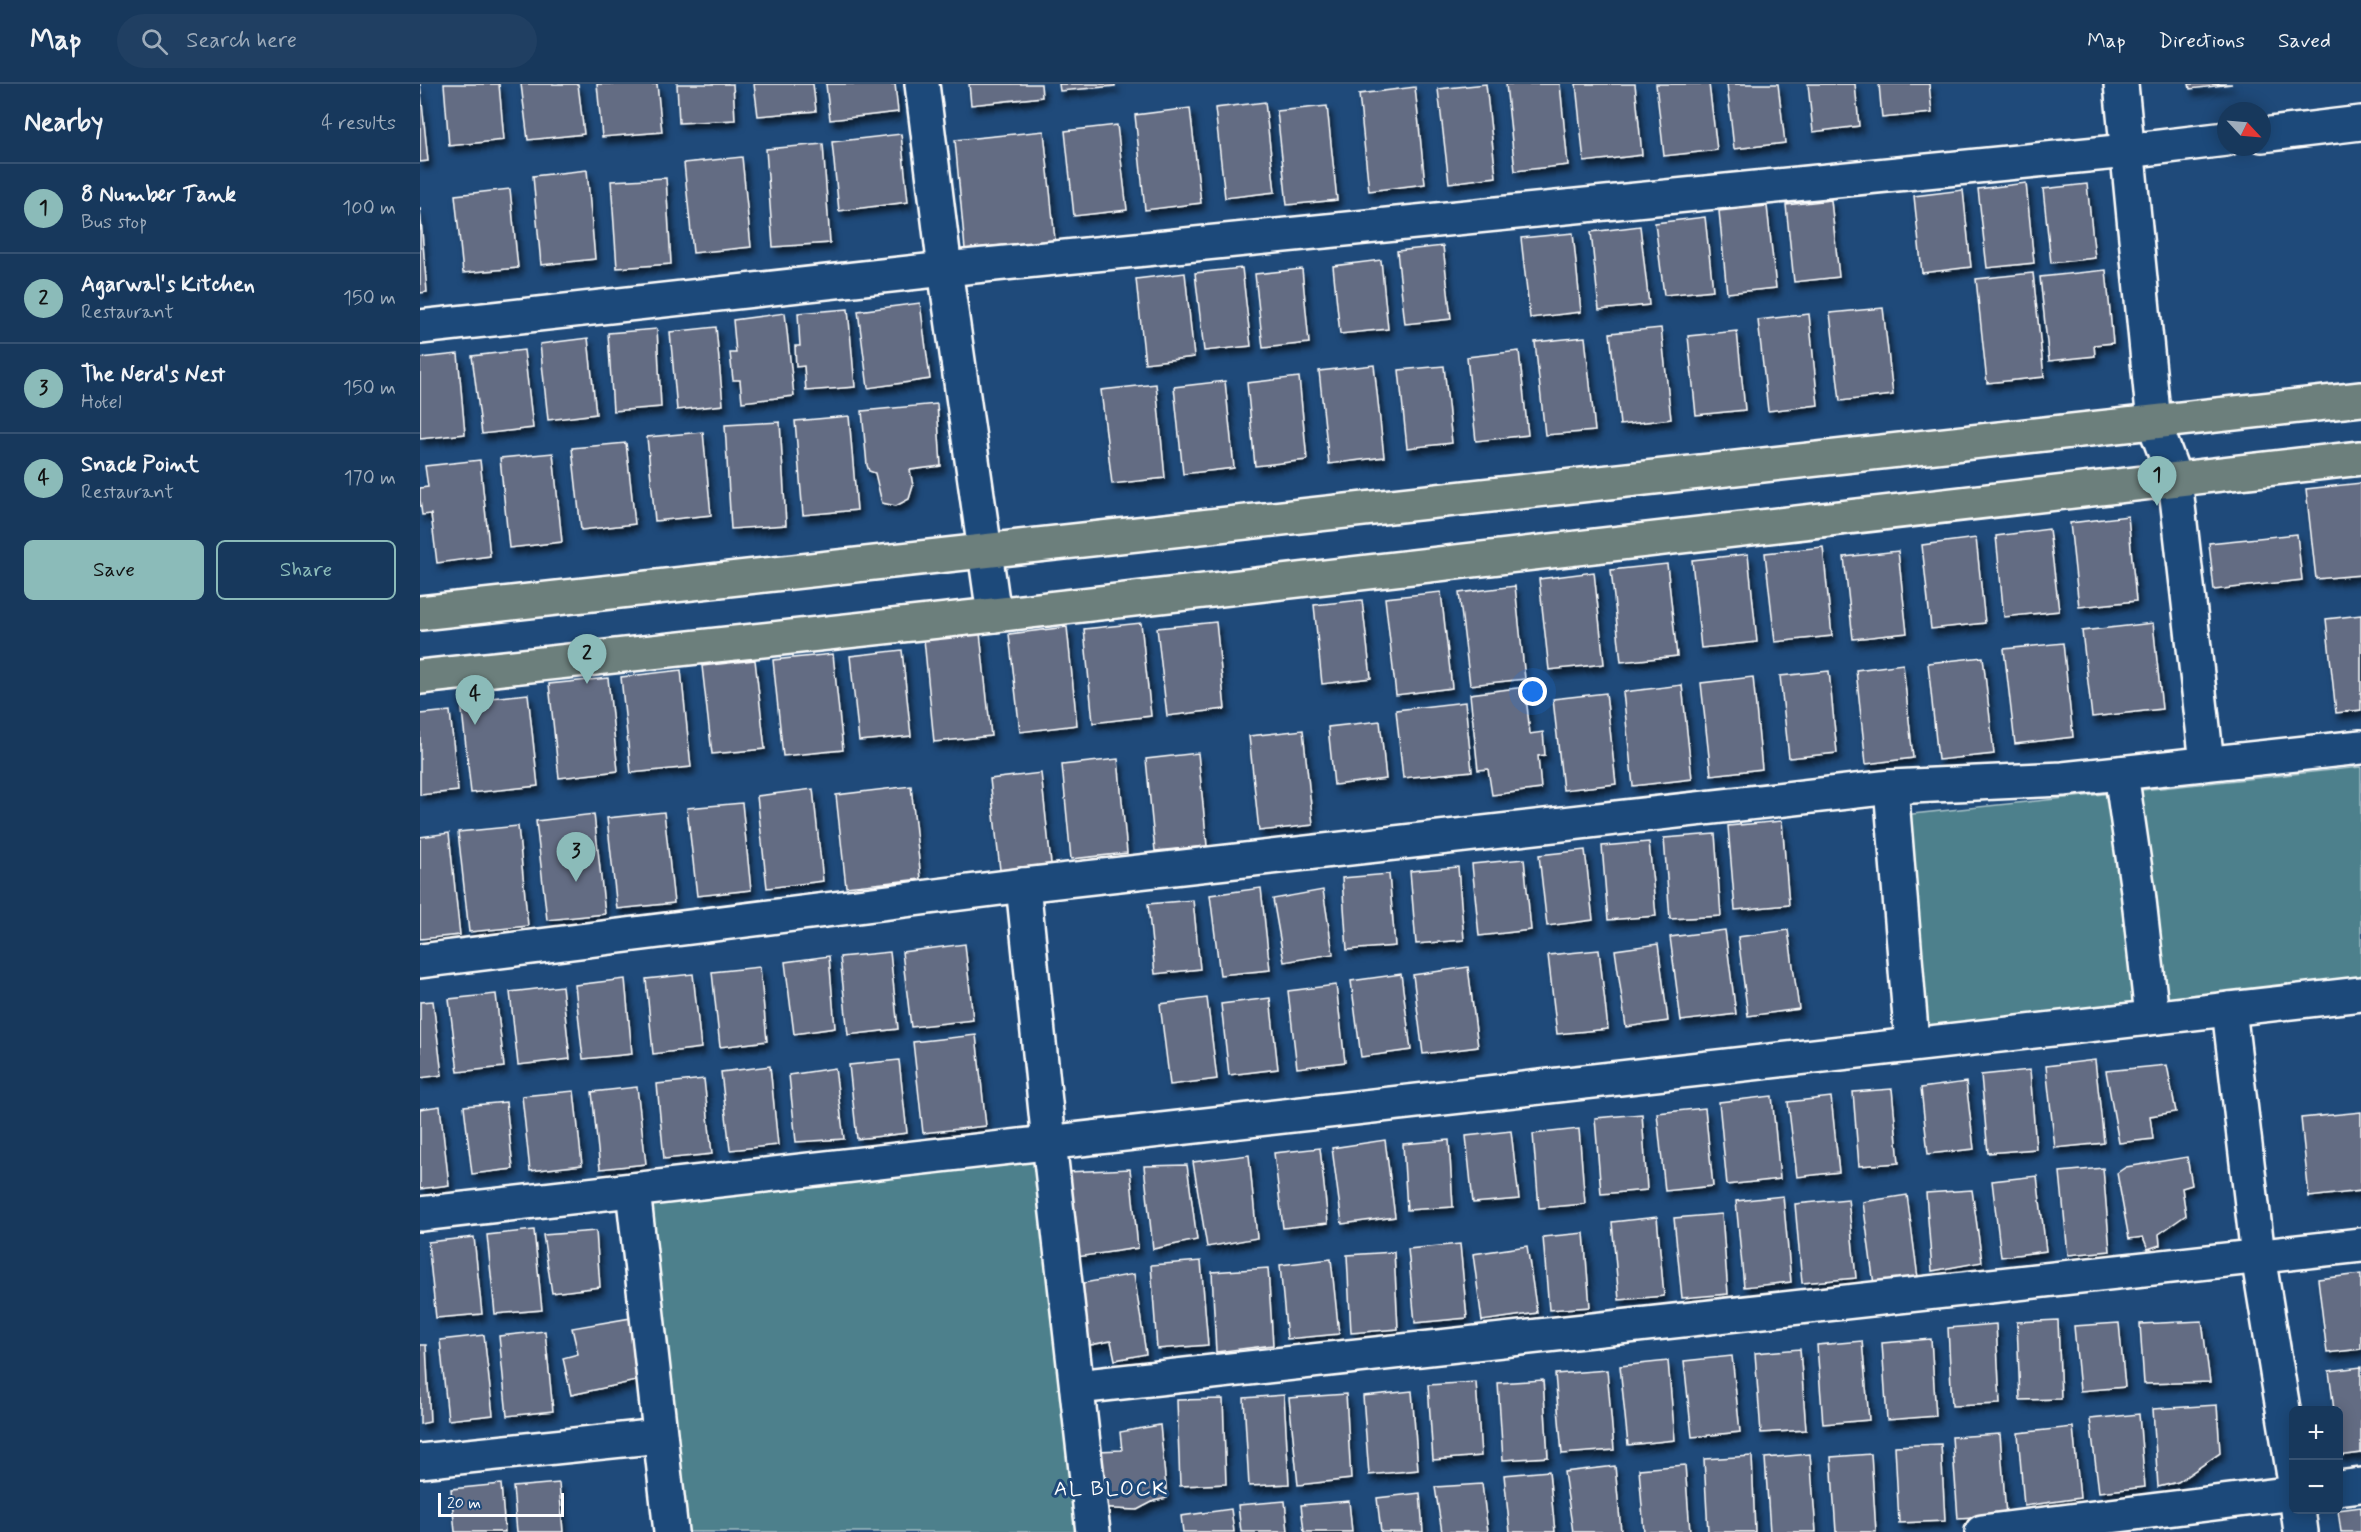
<!DOCTYPE html>
<html lang="en">
<head>
<meta charset="utf-8">
<style>
	body { margin:0; font-family:Mynerve,sans-serif; background:#203f62; color:#f1f3f6 }
	.controls { position:absolute; right:18px; bottom:18px; display:grid; overflow:hidden; border-radius:9px; box-shadow:0 3px 15px #0003 }
	.controls button { width:54px; height:54px; display:grid; place-items:center; padding:0; border:0; border-bottom:2px solid #365272; background:#17385c; color:#f1f3f6; font:30px sans-serif }
	.compass { position:absolute; left:1797px; top:18px; width:54px; height:54px; border-radius:50%; background:#17385c; box-shadow:0 3px 15px #0003; rotate:116deg }
	.scale { position:absolute; left:18px; bottom:15px; width:126px; box-sizing:border-box; padding-left:6px; border:3px solid #fff; border-top:0; font-size:16px; line-height:21px; white-space:nowrap; color:#fff; -webkit-text-stroke:4px #1f4a7a; paint-order:stroke }
	.you { position:absolute; left:1113px; top:608px; width:21px; height:21px; margin:-15px; border:4px solid #fff; border-radius:50%; background:#1a73e8; box-shadow:0 0 0 9px #1a73e833 }
	.badge { display:grid; place-items:center; width:39px; height:39px; border-radius:50%; background:#8bbbb9; color:#111; font-size:20px; font-weight:700 }
	.pin { position:absolute; translate:-50% -50px; filter:drop-shadow(0 2px 3px #0008) }
	.pin::after { content:''; position:absolute; top:32px; width:21px; height:18px; background:inherit; clip-path:polygon(0 0,100% 0,50% 100%) }
	.list { margin:0; padding:0; list-style:none }
	h2 { display:flex; justify-content:space-between; align-items:center; height:78px; margin:0; padding:0 24px; font-size:26px }
	h2 small { font-size:20px; font-weight:400; color:#9eacbb }
	.list li { display:grid; grid-template-columns:39px 1fr auto; gap:18px; align-items:center; box-sizing:border-box; height:90px; padding:0 24px; border-top:2px solid #365272 }
	.list b { display:block; font-size:22px; white-space:nowrap }
	.list p { margin:0; font-size:20px; white-space:nowrap; color:#9eacbb }
	.list em { font-size:20px; font-style:normal; color:#9eacbb }
	.actions { display:flex; gap:12px; padding:18px 24px }
	.actions a { flex:1; padding:14px 0; border:2px solid #8bbbb9; border-radius:9px; text-align:center; font-size:21px; color:#8bbbb9 }
	.actions .main { background:#8bbbb9; color:#111 }
	.icon { flex:none; width:33px; height:33px; fill:none; stroke:currentColor; stroke-width:2; stroke-linecap:round; stroke-linejoin:round }
	.map { position:relative; flex:none; width:1941px; height:1448px; overflow:hidden }
	header { display:flex; align-items:center; gap:36px; box-sizing:border-box; height:84px; padding:0 30px; background:#17385c; border-bottom:2px solid #365272 }
	header strong { font-size:28px }
	nav { display:flex; gap:33px; margin-inline-start:auto; font-size:21px }
	.search { width:420px; height:54px; background:#203f62; display:flex; align-items:center; gap:15px; box-sizing:border-box; padding:0 21px; border-radius:33px; color:#9eacbb; font-size:22px }
	main { display:flex }
	aside { flex:1; background:#17385c }
	.map>svg:first-child { display:block }
</style>
</head>
<body>
<header>
<strong>Map</strong>
<div class="search"><svg class="icon" aria-label="search" viewBox="0 0 24 24"><circle cx="10" cy="10" r="6"/><path d="M15 15l6 6"/></svg>Search here</div>
<nav><a>Map</a><a>Directions</a><a>Saved</a></nav>
</header>
<main>
<aside>
<h2>Nearby<small>4 results</small></h2>
<ul class="list">
<li><span class="badge">1</span><div><b>8 Number Tank</b><p>Bus stop</p></div><em>100 m</em></li>
<li><span class="badge">2</span><div><b>Agarwal's Kitchen</b><p>Restaurant</p></div><em>150 m</em></li>
<li><span class="badge">3</span><div><b>The Nerd's Nest</b><p>Hotel</p></div><em>150 m</em></li>
<li><span class="badge">4</span><div><b>Snack Point</b><p>Restaurant</p></div><em>170 m</em></li>
</ul>
<div class="actions"><a class="main">Save</a><a>Share</a></div>
</aside>
<div class="map">
<svg width="1941" height="1448" viewBox="0 0 1941 1448">
	<defs>
		<filter id="shadow"><feDropShadow dx="3.5" dy="6" stdDeviation="3" flood-color="#0009"/></filter>
	</defs>
	<rect width="100%" height="100%" fill="#1f4a7a"/>
	<filter id="ink" filterUnits="userSpaceOnUse"><feTurbulence type="fractalNoise" baseFrequency=".0167" numOctaves="2"/><feDisplacementMap in="SourceGraphic" scale="12" xChannelSelector="R" yChannelSelector="G"/><feConvolveMatrix kernelMatrix="1 2 1 2 8 2 1 2 1" color-interpolation-filters="sRGB"/></filter>
	<g filter="url(#ink)">
		<g fill="#4e808c" stroke="#a6c0c6" stroke-width="1.5">
			<polygon points="1941,683 1941,895 1501,943 1483,731"/>
			<polygon points="617,1075 660,1448 263,1448 232,1113"/>
		</g>
		<g fill="#636c83" stroke="#fff" stroke-width="1.5" filter="url(#shadow)">
			<polygon points="0,0 8,77 0,78"/>
			<polygon points="24,0 79,0 84,56 29,62"/>
			<polygon points="101,0 158,0 164,50 108,56"/>
			<polygon points="177,0 237,0 242,48 182,53"/>
			<polygon points="257,0 313,0 315,36 259,39"/>
			<polygon points="334,0 393,0 396,27 338,32"/>
			<polygon points="406,0 475,0 478,28 410,36"/>
			<polygon points="549,0 621,0 622,13 551,21"/>
			<polygon points="639,0 695,0 695,2 640,7"/>
			<polygon points="1066,0 1076,93 1029,99 1018,5"/>
			<polygon points="1086,0 1140,0 1148,81 1095,87"/>
			<polygon points="1156,0 1215,0 1222,71 1164,78"/>
			<polygon points="1236,0 1289,0 1297,66 1244,72"/>
			<polygon points="1307,0 1358,0 1365,59 1314,65"/>
			<polygon points="1388,0 1435,0 1439,42 1393,48"/>
			<polygon points="1459,0 1509,0 1512,29 1462,34"/>
			<polygon points="1769,0 1812,0 1770,5"/>
			<polygon points="995,3 1005,100 949,107 939,10"/>
			<polygon points="845,18 855,108 805,114 795,24"/>
			<polygon points="907,22 917,116 867,121 857,27"/>
			<polygon points="770,24 781,119 725,126 715,31"/>
			<polygon points="697,41 707,126 654,132 645,47"/>
			<polygon points="624,47 635,156 545,165 535,56"/>
			<polygon points="481,50 488,118 419,127 412,58"/>
			<polygon points="403,60 410,159 353,163 346,65"/>
			<polygon points="322,73 331,163 273,169 264,79"/>
			<polygon points="167,86 175,175 121,181 113,92"/>
			<polygon points="246,94 251,180 197,184 191,97"/>
			<polygon points="1606,99 1614,179 1567,184 1558,105"/>
			<polygon points="1667,100 1675,174 1631,179 1623,105"/>
			<polygon points="90,105 98,184 43,189 35,111"/>
			<polygon points="1543,106 1551,183 1502,189 1494,112"/>
			<polygon points="1411,116 1419,193 1374,198 1366,121"/>
			<polygon points="1347,122 1356,204 1307,209 1299,127"/>
			<polygon points="0,124 7,208 0,209"/>
			<polygon points="1285,133 1293,206 1244,211 1235,139"/>
			<polygon points="1220,142 1229,221 1179,226 1171,148"/>
			<polygon points="1153,149 1161,228 1110,234 1101,154"/>
			<polygon points="1023,162 1031,235 985,240 977,167"/>
			<polygon points="961,176 968,245 920,250 913,182"/>
			<polygon points="822,184 831,262 784,267 775,189"/>
			<polygon points="882,185 889,259 843,264 835,190"/>
			<polygon points="1686,186 1693,259 1674,261 1675,272 1629,277 1620,193"/>
			<polygon points="765,189 774,273 725,279 716,195"/>
			<polygon points="1613,189 1624,293 1567,299 1556,195"/>
			<polygon points="500,219 510,295 448,304 438,227"/>
			<polygon points="1463,224 1473,311 1420,317 1410,229"/>
			<polygon points="428,225 435,303 386,307 384,282 376,283 375,262 380,262 378,229"/>
			<polygon points="365,229 374,312 322,318 320,296 313,296 310,269 316,269 313,236"/>
			<polygon points="1389,230 1398,321 1348,327 1338,236"/>
			<polygon points="296,243 303,321 257,326 250,248"/>
			<polygon points="1241,244 1251,335 1200,341 1190,249"/>
			<polygon points="237,245 241,323 193,327 188,249"/>
			<polygon points="1317,247 1325,326 1276,331 1268,252"/>
			<polygon points="1165,253 1175,347 1125,351 1115,258"/>
			<polygon points="168,254 176,330 128,336 120,260"/>
			<polygon points="104,266 113,344 62,350 52,272"/>
			<polygon points="1099,267 1108,351 1056,357 1047,273"/>
			<polygon points="38,270 45,350 0,355 0,274"/>
			<polygon points="954,281 964,373 909,380 899,287"/>
			<polygon points="1024,282 1032,359 987,364 979,286"/>
			<polygon points="879,293 887,376 835,382 827,299"/>
			<polygon points="805,297 814,384 763,390 754,303"/>
			<polygon points="736,300 745,394 692,400 681,306"/>
			<polygon points="517,320 521,382 490,386 493,402 489,415 476,422 462,419 455,389 449,387 447,381 442,327"/>
			<polygon points="429,332 437,426 383,431 375,337"/>
			<polygon points="360,338 366,441 311,445 305,341"/>
			<polygon points="283,348 291,431 235,437 227,353"/>
			<polygon points="206,359 215,440 161,446 152,364"/>
			<polygon points="133,369 142,458 89,464 80,374"/>
			<polygon points="60,376 70,472 17,479 11,430 2,431 0,416 0,404 8,403 5,382"/>
			<polygon points="1941,399 1941,491 1896,495 1886,405"/>
			<polygon points="1708,432 1716,517 1659,523 1650,439"/>
			<polygon points="1629,445 1639,527 1584,533 1576,452"/>
			<polygon points="1877,450 1882,496 1794,506 1789,459"/>
			<polygon points="1556,454 1565,539 1511,545 1502,461"/>
			<polygon points="1403,463 1412,552 1355,558 1345,469"/>
			<polygon points="1478,467 1487,549 1433,555 1424,473"/>
			<polygon points="1328,470 1337,558 1281,564 1272,476"/>
			<polygon points="1247,480 1257,572 1201,578 1191,486"/>
			<polygon points="1174,488 1184,580 1129,586 1119,495"/>
			<polygon points="1095,502 1105,595 1050,601 1039,509"/>
			<polygon points="1021,508 1032,604 976,611 965,514"/>
			<polygon points="942,516 951,594 902,600 894,521"/>
			<polygon points="1941,531 1941,626 1916,629 1906,535"/>
			<polygon points="796,538 805,625 747,632 737,544"/>
			<polygon points="721,539 731,632 673,639 664,545"/>
			<polygon points="1733,539 1742,625 1672,633 1662,547"/>
			<polygon points="647,543 657,641 600,648 589,550"/>
			<polygon points="560,549 571,652 514,658 504,555"/>
			<polygon points="1643,559 1653,653 1595,660 1584,565"/>
			<polygon points="482,566 491,652 439,657 430,572"/>
			<polygon points="413,570 423,666 363,672 353,576"/>
			<polygon points="1563,573 1574,670 1518,676 1508,579"/>
			<polygon points="335,576 345,665 292,670 282,582"/>
			<polygon points="1483,580 1493,674 1446,680 1436,586"/>
			<polygon points="261,586 271,683 211,689 201,593"/>
			<polygon points="1409,587 1417,669 1369,674 1360,592"/>
			<polygon points="1333,593 1342,685 1291,691 1281,599"/>
			<polygon points="188,594 198,687 139,694 129,600"/>
			<polygon points="1262,601 1272,695 1213,702 1203,608"/>
			<polygon points="1105,603 1110,650 1123,648 1125,671 1118,672 1121,705 1072,711 1068,685 1058,686 1050,610"/>
			<polygon points="1186,609 1196,700 1143,706 1133,615"/>
			<polygon points="108,610 118,702 51,709 41,617"/>
			<polygon points="1045,618 1052,687 983,694 976,626"/>
			<polygon points="30,627 38,707 0,711 0,630"/>
			<polygon points="960,637 966,695 914,701 908,643"/>
			<polygon points="883,646 893,741 839,747 829,652"/>
			<polygon points="778,669 787,762 735,767 726,675"/>
			<polygon points="698,675 707,769 651,775 642,681"/>
			<polygon points="621,689 631,780 580,786 570,695"/>
			<polygon points="491,702 501,795 426,803 416,711"/>
			<polygon points="393,705 403,797 347,804 337,712"/>
			<polygon points="322,719 331,806 277,812 267,724"/>
			<polygon points="244,728 254,819 197,825 187,734"/>
			<polygon points="174,730 185,830 127,836 116,737"/>
			<polygon points="1362,737 1369,821 1315,826 1308,742"/>
			<polygon points="98,742 108,842 49,848 38,748"/>
			<polygon points="29,749 40,851 0,855 0,753"/>
			<polygon points="1295,750 1301,832 1250,835 1244,754"/>
			<polygon points="1229,758 1236,832 1188,836 1182,762"/>
			<polygon points="1165,766 1173,836 1127,842 1119,771"/>
			<polygon points="1104,775 1111,846 1059,852 1052,780"/>
			<polygon points="1038,783 1044,856 996,860 990,787"/>
			<polygon points="969,790 975,862 927,866 922,794"/>
			<polygon points="841,804 850,886 800,891 790,811"/>
			<polygon points="903,806 913,870 864,878 853,815"/>
			<polygon points="773,816 780,885 735,890 728,820"/>
			<polygon points="1305,846 1316,930 1261,937 1250,853"/>
			<polygon points="1368,846 1379,925 1328,932 1318,853"/>
			<polygon points="545,860 553,936 491,943 482,868"/>
			<polygon points="1238,860 1248,937 1206,943 1195,866"/>
			<polygon points="1179,866 1188,945 1137,950 1128,871"/>
			<polygon points="470,868 478,945 428,951 420,873"/>
			<polygon points="409,872 415,944 374,950 365,878"/>
			<polygon points="340,883 347,957 300,963 292,888"/>
			<polygon points="1048,883 1058,963 1003,970 993,891"/>
			<polygon points="273,890 281,964 233,970 226,895"/>
			<polygon points="981,890 991,966 941,973 931,897"/>
			<polygon points="205,895 212,970 163,975 155,901"/>
			<polygon points="916,901 925,978 877,984 868,907"/>
			<polygon points="142,902 150,975 98,981 90,908"/>
			<polygon points="76,910 84,983 38,988 29,915"/>
			<polygon points="787,914 797,995 750,1001 740,920"/>
			<polygon points="850,914 858,985 809,991 801,920"/>
			<polygon points="13,917 22,991 0,994 0,918"/>
			<polygon points="556,951 566,1042 503,1049 493,958"/>
			<polygon points="479,976 487,1049 437,1055 429,981"/>
			<polygon points="1675,976 1684,1059 1635,1064 1626,982"/>
			<polygon points="1747,981 1756,1028 1730,1032 1733,1055 1699,1059 1686,987"/>
			<polygon points="350,982 358,1061 310,1066 301,988"/>
			<polygon points="415,984 424,1055 376,1058 369,991"/>
			<polygon points="1610,986 1616,1065 1568,1069 1561,991"/>
			<polygon points="284,995 292,1070 244,1075 237,1000"/>
			<polygon points="1546,998 1554,1065 1508,1070 1501,1004"/>
			<polygon points="217,1003 226,1080 180,1085 172,1008"/>
			<polygon points="1472,1005 1479,1079 1439,1082 1433,1008"/>
			<polygon points="154,1007 162,1081 110,1087 102,1012"/>
			<polygon points="1352,1012 1360,1095 1307,1101 1299,1018"/>
			<polygon points="1411,1013 1419,1088 1377,1093 1368,1018"/>
			<polygon points="86,1018 93,1085 52,1090 44,1022"/>
			<polygon points="20,1022 29,1101 0,1105 0,1025"/>
			<polygon points="1285,1024 1293,1102 1245,1107 1237,1029"/>
			<polygon points="1941,1028 1941,1107 1889,1113 1881,1034"/>
			<polygon points="1222,1030 1227,1106 1181,1110 1175,1034"/>
			<polygon points="1159,1045 1165,1120 1119,1124 1113,1050"/>
			<polygon points="1091,1047 1099,1115 1053,1119 1046,1052"/>
			<polygon points="965,1056 975,1133 922,1140 912,1064"/>
			<polygon points="1029,1056 1033,1123 987,1126 983,1060"/>
			<polygon points="900,1064 908,1139 863,1144 854,1069"/>
			<polygon points="829,1071 837,1154 787,1163 773,1078"/>
			<polygon points="1767,1073 1772,1101 1762,1104 1766,1131 1739,1150 1740,1161 1728,1165 1723,1153 1709,1155 1697,1089 1706,1083"/>
			<polygon points="767,1081 777,1156 733,1165 724,1082"/>
			<polygon points="1683,1084 1690,1167 1648,1171 1640,1088"/>
			<polygon points="710,1085 718,1164 657,1173 647,1088"/>
			<polygon points="1617,1092 1626,1167 1581,1173 1572,1097"/>
			<polygon points="1552,1106 1562,1178 1512,1187 1506,1109"/>
			<polygon points="1487,1111 1498,1194 1454,1201 1443,1118"/>
			<polygon points="1363,1112 1371,1198 1324,1203 1316,1117"/>
			<polygon points="1428,1115 1436,1194 1382,1199 1375,1120"/>
			<polygon points="1302,1130 1308,1210 1262,1214 1254,1134"/>
			<polygon points="1237,1133 1244,1212 1199,1216 1192,1138"/>
			<polygon points="114,1146 122,1226 75,1230 67,1151"/>
			<polygon points="176,1147 180,1203 132,1209 123,1151"/>
			<polygon points="1164,1149 1170,1223 1129,1226 1123,1153"/>
			<polygon points="54,1153 62,1230 16,1234 8,1158"/>
			<polygon points="1040,1160 1047,1234 995,1239 988,1165"/>
			<polygon points="1107,1162 1117,1229 1062,1237 1053,1170"/>
			<polygon points="974,1168 978,1245 931,1249 927,1171"/>
			<polygon points="911,1175 919,1250 867,1255 860,1181"/>
			<polygon points="781,1177 788,1261 737,1265 731,1181"/>
			<polygon points="848,1184 853,1261 796,1268 792,1188"/>
			<polygon points="714,1190 726,1270 695,1276 691,1257 665,1262 652,1201"/>
			<polygon points="1941,1190 1941,1265 1907,1269 1898,1195"/>
			<polygon points="211,1234 216,1297 151,1311 143,1274 158,1270 152,1244"/>
			<polygon points="1638,1236 1641,1315 1600,1316 1597,1238"/>
			<polygon points="1782,1237 1790,1298 1724,1300 1720,1240"/>
			<polygon points="1699,1239 1705,1303 1660,1307 1654,1242"/>
			<polygon points="1576,1240 1580,1320 1532,1322 1528,1244"/>
			<polygon points="125,1247 133,1327 87,1332 79,1252"/>
			<polygon points="64,1251 73,1331 28,1336 20,1256"/>
			<polygon points="1511,1255 1516,1332 1467,1336 1462,1259"/>
			<polygon points="1442,1257 1449,1336 1403,1340 1397,1261"/>
			<polygon points="0,1261 6,1261 10,1338 0,1340"/>
			<polygon points="1380,1265 1386,1346 1341,1349 1335,1269"/>
			<polygon points="1312,1272 1320,1348 1272,1353 1264,1277"/>
			<polygon points="1248,1277 1255,1356 1208,1361 1200,1282"/>
			<polygon points="1941,1283 1941,1369 1919,1372 1918,1326 1914,1326 1909,1287"/>
			<polygon points="1187,1286 1194,1366 1142,1370 1135,1290"/>
			<polygon points="1123,1296 1128,1373 1083,1376 1078,1299"/>
			<polygon points="1056,1298 1061,1372 1013,1376 1008,1301"/>
			<polygon points="992,1307 998,1386 949,1391 943,1312"/>
			<polygon points="926,1310 931,1395 878,1401 869,1314"/>
			<polygon points="864,1311 869,1400 829,1402 824,1314"/>
			<polygon points="803,1315 806,1400 760,1402 757,1316"/>
			<polygon points="1797,1321 1800,1369 1758,1398 1738,1403 1733,1325"/>
			<polygon points="1719,1330 1725,1403 1679,1408 1670,1335"/>
			<polygon points="740,1341 747,1414 734,1417 717,1426 672,1424 677,1367 702,1366 700,1348"/>
			<polygon points="1653,1343 1660,1414 1604,1422 1598,1349"/>
			<polygon points="1580,1350 1586,1432 1538,1435 1532,1353"/>
			<polygon points="1521,1360 1525,1437 1479,1439 1475,1362"/>
			<polygon points="1390,1370 1396,1448 1350,1448 1345,1374"/>
			<polygon points="1451,1370 1456,1448 1416,1448 1411,1373"/>
			<polygon points="1332,1372 1335,1448 1288,1448 1284,1375"/>
			<polygon points="1265,1381 1270,1448 1224,1448 1219,1385"/>
			<polygon points="1195,1382 1201,1448 1153,1448 1144,1388"/>
			<polygon points="1129,1387 1135,1448 1090,1448 1084,1391"/>
			<polygon points="139,1399 143,1448 97,1448 93,1403"/>
			<polygon points="81,1400 85,1448 35,1448 31,1405"/>
			<polygon points="1062,1400 1068,1448 1022,1448 1015,1403"/>
			<polygon points="1000,1409 1003,1448 961,1448 957,1414"/>
			<polygon points="865,1417 868,1448 821,1448 818,1421"/>
			<polygon points="929,1417 932,1448 884,1448 881,1421"/>
			<polygon points="1941,1423 1941,1448 1921,1448 1918,1426"/>
			<polygon points="811,1425 814,1448 763,1448 761,1432"/>
		</g>
		<g fill="none" stroke-linecap="round" stroke-linejoin="round">
			<g stroke="#fff" stroke-width="38">
				<g id="minor">
					<polyline points="502,0 525,185 574,531"/>
					<polyline points="1701,0 1734,339 1755,395 1787,679"/>
					<polyline points="1842,51 1941,39"/>
					<polyline points="0,243 525,185 1707,67 1806,55"/>
					<polyline points="1701,689 1718,807 1732,932"/>
					<polyline points="1471,703 1492,959"/>
					<polyline points="603,801 629,1058 673,1448"/>
					<polyline points="0,877 603,801 1471,703 1643,695 1941,663"/>
					<polyline points="1809,925 1838,1172 1874,1392"/>
					<polyline points="213,1106 251,1448"/>
					<polyline points="0,1130 1941,910"/>
					<polyline points="657,1303 1941,1161"/>
					<polyline points="0,1377 240,1352"/>
					<polyline points="1918,1404 1941,1401"/>
					<polyline points="1878,1426 1881,1448"/>
					<polyline points="1562,1448 1874,1409"/>
				</g>
			</g>
			<g stroke="#fff" stroke-width="38">
				<g id="major">
					<polyline points="0,529 1941,315"/>
					<polyline points="0,593 574,531 1941,374"/>
				</g>
			</g>
			<use href="#minor" stroke="#1f4a7a" stroke-width="33"/>
			<use href="#major" stroke="#6c7f7c" stroke-width="33"/>
		</g>
	</g>
	<g text-anchor="middle" stroke-width="6" stroke-linejoin="round" paint-order="stroke">
		<g font-size="21" letter-spacing="1.5" fill="#fff" stroke="#1f4a7a">
			<text x="691" y="1411">AL BLOCK</text>
		</g>
	</g>
</svg>
<div class="controls">
<button>+</button>
<button>−</button>
</div>
<svg class="compass" viewBox="-18 -18 36 36"><path d="M0-13l5 13h-10z" fill="#e53935"/><path d="M0 13l5-13h-10z" fill="#9eacbb"/></svg>
<div class="scale">20 m</div>
<div class="you"></div>
<div class="pin badge" style="left:1737px;top:422px">1</div>
<div class="pin badge" style="left:167px;top:600px">2</div>
<div class="pin badge" style="left:156px;top:798px">3</div>
<div class="pin badge" style="left:55px;top:641px">4</div>
</div>
</main>
</body>
</html>
